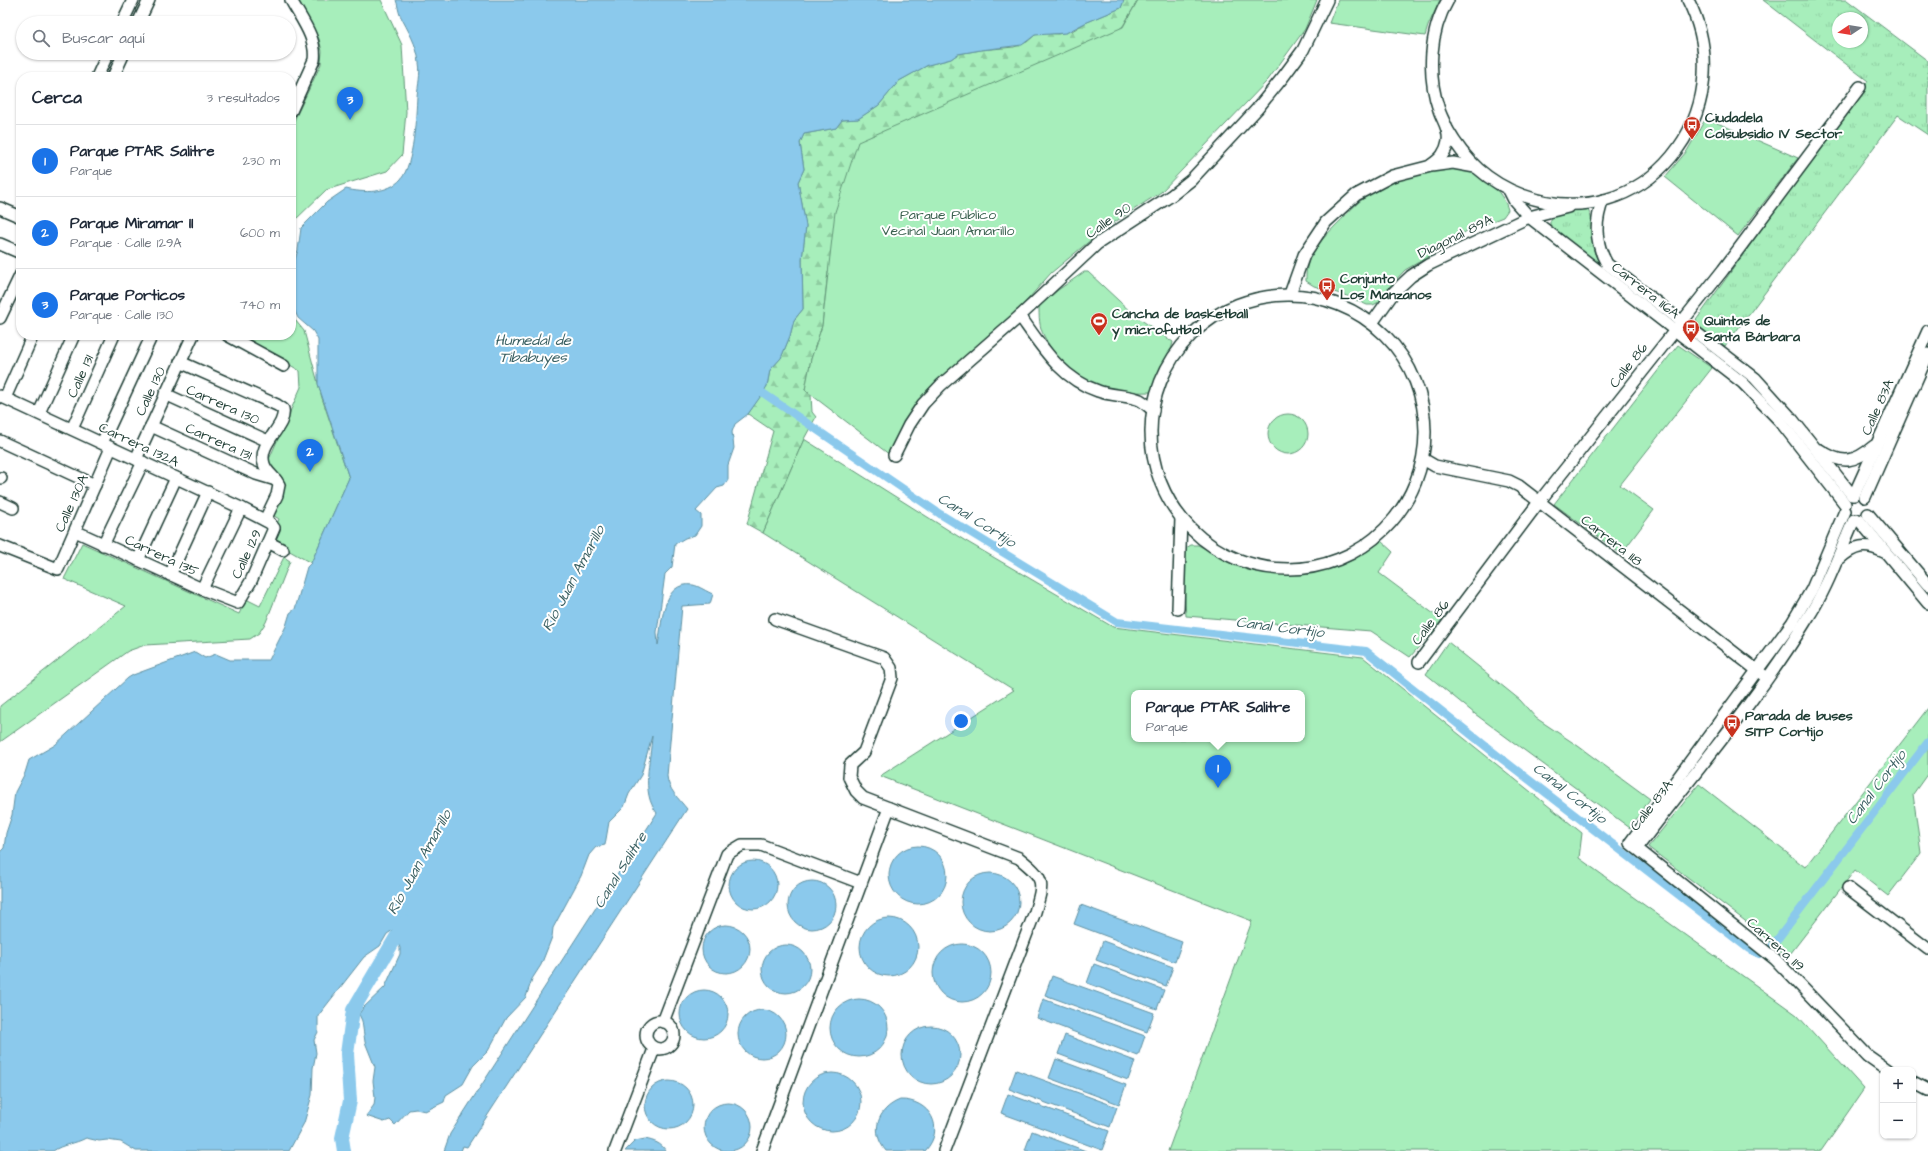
<!DOCTYPE html>
<html lang="es">
<head>
<meta charset="utf-8">
<style>
	body { margin:0; font-family:"Architects Daughter",sans-serif; background:#f2f2f3; color:#1f2937 }
	.controls { position:absolute; right:12px; bottom:12px; display:grid; overflow:hidden; border-radius:8px; box-shadow:0 1px 3px #0004 }
	.controls button { width:36px; height:36px; display:grid; place-items:center; padding:0; border:0; border-bottom:1px solid #e0e1e3; background:#fff; color:#1f2937; font:20px sans-serif }
	.compass { position:absolute; left:1832px; top:12px; width:36px; height:36px; border-radius:50%; background:#fff; box-shadow:0 1px 3px #0004; rotate:258deg }
	.you { position:absolute; left:961px; top:721px; width:14px; height:14px; margin:-10px; border:3px solid #fff; border-radius:50%; background:#1a73e8; box-shadow:0 0 0 6px #1a73e833 }
	.badge { display:grid; place-items:center; width:26px; height:26px; border-radius:50%; background:#1a73e8; color:#fff; font-size:13px; font-weight:700 }
	.pin { position:absolute; translate:-50% -33px; filter:drop-shadow(0 1px 2px #0008) }
	.pin::after { content:''; position:absolute; top:21px; width:14px; height:12px; background:inherit; clip-path:polygon(0 0,100% 0,50% 100%) }
	.popup { position:absolute; left:1131px; top:690px; width:174px; height:52px; box-sizing:border-box; display:grid; place-content:center; border-radius:8px; background:#fff; filter:drop-shadow(0 1px 3px #0005); font-size:13px; white-space:nowrap; color:#747a83 }
	.popup b { font-size:15px; color:#1f2937 }
	.popup::after { content:''; position:absolute; left:50%; top:100%; margin-left:-8px; border:8px solid transparent; border-top-color:#fff }
	.list { margin:0; padding:0; list-style:none }
	h2 { display:flex; justify-content:space-between; align-items:center; height:52px; margin:0; padding:0 16px; font-size:17px }
	h2 small { font-size:13px; font-weight:400; color:#747a83 }
	.list li { display:grid; grid-template-columns:26px 1fr auto; gap:12px; align-items:center; box-sizing:border-box; height:72px; padding:0 16px; border-top:1px solid #e0e1e3 }
	.list b { display:block; font-size:15px; white-space:nowrap }
	.list p { margin:0; font-size:13px; white-space:nowrap; color:#747a83 }
	.list em { font-size:13px; font-style:normal; color:#747a83 }
	.icon { flex:none; width:22px; height:22px; fill:none; stroke:currentColor; stroke-width:2; stroke-linecap:round; stroke-linejoin:round }
	.map { position:relative; flex:none; width:1928px; height:1151px; overflow:hidden }
	.search { position:absolute; background:#fff; box-shadow:0 1px 3px #0004; left:16px; top:16px; width:280px; height:44px; display:flex; align-items:center; gap:10px; box-sizing:border-box; padding:0 14px; border-radius:22px; color:#747a83; font-size:15px }
	.panel { position:absolute; background:#fff; box-shadow:0 1px 3px #0004; left:16px; top:72px; width:280px; height:268px; border-radius:16px }
	.map>svg:first-child { display:block }
</style>
</head>
<body>
<div class="map">
<svg width="1928" height="1151" viewBox="0 0 1928 1151">
	<defs>
		<pattern id="grass-tufts" width="24" height="20" patternUnits="userSpaceOnUse"><rect width="24" height="20" fill="#a7eebb"/><path d="M3 7l-1-3M5 7V3M7 7l1-3M15 17l-1-3M17 17v-4M19 17l1-3" fill="none" stroke="#8fcda1"/></pattern>
		<pattern id="forest-firs" width="22" height="20" patternUnits="userSpaceOnUse"><rect width="22" height="20" fill="#a7eebb"/><path d="M5 1l3.5 6h-7zM16 11l3.5 6h-7z" fill="#8fcda1"/></pattern>
	</defs>
	<rect width="100%" height="100%" fill="#fff"/>
	<filter id="ink" filterUnits="userSpaceOnUse"><feTurbulence type="fractalNoise" baseFrequency=".025" numOctaves="2"/><feDisplacementMap in="SourceGraphic" scale="8" xChannelSelector="R" yChannelSelector="G"/><feConvolveMatrix kernelMatrix="1 2 1 2 8 2 1 2 1" color-interpolation-filters="sRGB"/></filter>
	<g filter="url(#ink)">
		<g fill="url(#grass-tufts)" stroke="#639678" fill-rule="evenodd">
			<path d="M1763,0H1847L1928,61V135L1898,115L1725,346L1694,323L1868,81ZM1838,18H1862V42H1838Z"/>
			<path d="M1586,207C1599,224 1586,246 1600,263L1597,267L1550,229V221L1555,214Z"/>
		</g>
		<polygon fill="url(#forest-firs)" stroke="#639678" points="1124,0 1138,0 1123,26 828,271 822,326 811,359 805,390 811,395 812,412 816,417 804,439 763,533 747,524 773,431 748,414 767,386 770,370 781,358 790,336 794,320 803,309 802,259 806,226 798,182 804,169 800,143 804,134 836,128 842,120 858,119 879,105 899,81 928,65 951,59 958,54 981,50 1014,47 1027,42 1035,35 1042,33 1058,34 1072,31 1085,23 1121,8"/>
		<g fill="#a7eebb" stroke="#639678" fill-rule="evenodd">
			<polygon points="298,0 381,0 402,45 406,112 402,155 387,171 326,190 291,224 291,127 321,64 322,51 319,39"/>
			<polygon points="1138,0 1317,0 1305,29 1268,80 1161,192 1104,229 1051,273 1008,322 963,360 890,455 805,390 811,359 822,326 835,212 858,142 1123,27"/>
			<polygon points="1338,0 1440,0 1428,26 1425,36 1329,23"/>
			<polygon points="1706,118 1798,158 1738,236 1665,177 1687,151"/>
			<path d="M1447,169C1455,170 1466,169 1472,172C1488,179 1504,194 1508,210L1503,217L1465,232L1445,247L1405,270L1390,286L1379,302L1373,305H1367L1347,296L1314,286L1306,281C1305,255 1319,243 1335,226C1344,218 1350,209 1359,202C1383,182 1417,173 1447,169Z"/>
			<path d="M1084,272H1088L1134,315L1173,342C1170,357 1159,376 1154,392C1140,392 1124,393 1111,391C1084,386 1056,360 1044,336C1039,327 1039,316 1039,306L1058,290Z"/>
			<polygon points="291,315 304,331 322,398 349,478 311,563 270,540 279,519 271,514 286,484 266,466 301,387 300,371 241,335 291,335"/>
			<polygon points="1678,345 1712,368 1620,485 1654,510 1621,554 1554,504"/>
			<circle cx="1288" cy="434" r="20"/>
			<path d="M804,439L964,540L1113,627L1363,657L1582,833L1579,858L1797,1015L1864,1089L1821,1151H1168L1252,921L880,776L1014,690L763,533ZM1134,693H1302V739H1134Z"/>
			<path d="M1381,541L1393,552L1379,573L1442,620L1410,657L1371,631L1186,616L1183,573L1186,548L1191,545H1198C1212,552 1225,560 1239,565C1275,577 1316,576 1350,561C1361,556 1371,548 1381,541Z"/>
			<polygon points="82,543 239,614 246,599 260,606 284,557 290,561 266,622 259,633 250,639 145,645 128,651 0,742 0,706 126,606 64,579"/>
			<polygon points="1448,642 1520,700 1536,718 1578,746 1650,799 1630,828 1475,714 1426,674"/>
			<polygon points="1928,708 1928,773 1913,794 1921,853 1888,896 1855,870 1787,958 1757,930 1648,847 1699,784 1805,867"/>
		</g>
		<g fill="#8bc9ec" stroke="#6091a2">
			<path d="M396,0H1124L1121,8L1085,23L1066,33L1035,35L1022,45L981,50L958,54L951,59L928,65L899,81L879,105L858,119L842,120L836,128L804,134L800,143L804,169L798,182L806,226L802,259L803,309L794,320L790,336L781,358L770,370L767,386L763,393L748,414L735,424L732,432L734,448L728,465V480L724,486L717,488L696,511L701,515V526L695,535L685,538L675,544L672,567L665,574L663,589L657,632L658,645C662,627 661,580 693,585C699,586 707,592 713,594L710,604L682,606L667,776C668,789 679,799 687,809L467,1147L463,1146L461,1151H444L450,1134L657,813C640,792 651,760 652,736L641,775L629,794L624,807L609,822L605,845L596,847L589,855L581,876L553,928L552,937L541,965L532,979L526,997L506,1018L488,1051L473,1066L463,1084L446,1095L444,1102L425,1111L416,1109L409,1110L395,1125L390,1120L384,1122L366,1116L374,1105L375,1097L373,1081L375,1067L365,1042L362,1021L359,1014L363,1008L385,987L400,954V948L393,930L387,934L380,946L364,957L318,1016V1032L314,1040L316,1053L313,1068L312,1095L304,1123L289,1151H136L121,1142L107,1140L99,1141L86,1138C75,1144 63,1144 53,1151H0V852L4,848L6,833L12,815L15,792L25,773L29,760L55,745L128,678L133,675L195,652L205,658L216,654L230,660H269L286,626L290,613L295,609L307,567L311,563L349,478L318,384V340L313,331L298,318L293,307L291,285V272L298,250L301,228L327,202L346,189C363,193 388,194 401,179C414,164 416,116 417,96C418,85 421,74 419,63C417,44 408,31 400,15C398,10 398,5 396,0Z"/>
			<circle cx="918" cy="875" r="29"/>
			<circle cx="753" cy="885" r="24"/>
			<circle cx="990" cy="902" r="29"/>
			<circle cx="812" cy="905" r="24"/>
			<polygon points="1081,905 1182,942 1175,962 1074,924"/>
			<circle cx="889" cy="947" r="29"/>
			<circle cx="726" cy="949" r="24"/>
			<polygon points="1103,941 1173,967 1166,986 1096,960"/>
			<circle cx="962" cy="973" r="29"/>
			<circle cx="786" cy="969" r="24"/>
			<polygon points="1094,964 1164,990 1157,1009 1087,983"/>
			<polygon points="1052,976 1154,1013 1147,1032 1045,995"/>
			<circle cx="704" cy="1014" r="24"/>
			<circle cx="859" cy="1028" r="29"/>
			<polygon points="1043,999 1145,1036 1138,1056 1037,1018"/>
			<circle cx="762" cy="1034" r="24"/>
			<circle cx="931" cy="1055" r="29"/>
			<polygon points="1065,1035 1135,1061 1128,1080 1058,1054"/>
			<polygon points="1056,1059 1126,1085 1119,1104 1049,1078"/>
			<polygon points="1016,1070 1117,1107 1110,1127 1009,1089"/>
			<circle cx="832" cy="1102" r="29"/>
			<circle cx="669" cy="1105" r="24"/>
			<polygon points="1008,1094 1109,1131 1102,1150 1001,1113"/>
			<path d="M900,1100C929,1099 947,1128 925,1151H886C870,1132 877,1109 900,1100Z"/>
			<circle cx="728" cy="1127" r="24"/>
			<polygon points="1032,1131 1086,1151 1027,1151 1025,1150"/>
			<path d="M645,1139C654,1141 661,1143 666,1151H625L635,1141Z"/>
		</g>
		<g fill="none" stroke-linecap="round" stroke-linejoin="round">
			<g stroke="#8bc9ec" stroke-width="8">
				<polyline points="763,393 940,514 1117,622 1366,651 1493,752 1749,949 1759,954"/>
				<polyline points="1773,945 1928,742"/>
			</g>
			<polyline stroke="#8bc9ec" stroke-width="14" points="344,1151 342,1138 350,1101 347,1054 353,1010 405,922"/>
			<g stroke="#1f3d34" stroke-width="14">
				<g id="minor">
					<polyline points="122,23 133,0"/>
					<polyline points="138,23 149,0"/>
					<polyline points="97,77 108,53"/>
					<polyline points="113,77 124,53"/>
					<path d="M291,111L314,60C317,38 301,19 291,0"/>
					<path d="M1447,129C1465,161 1488,182 1522,195C1643,240 1745,112 1688,0"/>
					<path d="M1431,165C1440,159 1446,153 1448,141C1450,129 1442,120 1439,110C1427,75 1429,32 1448,0"/>
					<polyline points="1509,190 1514,200 1529,217 1743,383 1780,421 1845,504"/>
					<path d="M1603,200C1594,223 1595,243 1607,264L1755,378L1792,419L1852,495"/>
					<polyline points="0,208 21,217"/>
					<polyline points="0,244 21,253"/>
					<polyline points="1290,294 1304,255 1326,222 1356,195 1392,176 1431,166 1453,163 1475,167"/>
					<circle cx="1288" cy="432" r="137"/>
					<path d="M1020,316C1042,347 1061,379 1098,391C1110,396 1130,395 1140,400C1145,403 1149,407 1153,410"/>
					<polyline points="0,318 21,274"/>
					<polyline points="1372,323 1394,292 1411,276 1428,265 1529,217 1568,207"/>
					<polyline points="227,335 284,366"/>
					<path d="M180,362L277,405L283,409C287,427 257,443 264,464C266,472 275,477 279,485L277,495L265,520"/>
					<polyline points="165,394 268,441"/>
					<polyline points="0,396 241,508 270,523 274,528 251,581 238,603 202,589 75,531"/>
					<polyline points="5,398 33,335"/>
					<polyline points="39,413 74,335"/>
					<polyline points="151,426 256,474 276,480"/>
					<polyline points="72,429 114,335"/>
					<polyline points="0,441 95,485"/>
					<polyline points="102,443 152,335"/>
					<path d="M1820,450C1842,465 1854,463 1874,446"/>
					<polyline points="894,455 909,425 923,404 941,385 1020,316 1097,244 1172,195 1191,180 1257,109 1283,77 1303,50 1327,0"/>
					<polyline points="136,459 193,335"/>
					<polyline points="1423,459 1435,466 1509,481 1519,486 1767,678"/>
					<polyline points="0,478 1,478"/>
					<polyline points="1854,495 1928,331"/>
					<polyline points="1865,497 1928,354"/>
					<polyline points="0,502 13,508"/>
					<polyline points="1845,511 1812,589 1792,623 1630,843 1775,959 1868,1056 1888,1070"/>
					<polyline points="1868,514 1928,585"/>
					<polyline points="1859,520 1928,603"/>
					<polyline points="268,542 283,550"/>
					<polyline points="103,545 143,462"/>
					<polyline points="0,546 58,569 111,448"/>
					<path d="M1839,559C1855,545 1865,543 1884,552"/>
					<polyline points="138,560 176,478"/>
					<polyline points="170,575 208,492"/>
					<polyline points="202,589 241,508"/>
					<polyline points="1178,609 1181,518"/>
					<path d="M775,619L884,658L891,668L892,678L864,752L850,765L849,777L856,791L863,798L1019,858C1045,879 1044,881 1035,912L944,1151"/>
					<polyline points="1419,662 1539,502 1723,270 1860,87"/>
					<path d="M1637,848C1694,773 1758,699 1807,619C1827,589 1839,553 1854,520"/>
					<polyline points="1848,888 1928,949"/>
					<circle cx="660" cy="1035" r="14"/>
					<polyline points="663,1022 727,854 742,845 761,845 861,883"/>
					<polyline points="1913,1082 1928,1090"/>
					<polyline points="615,1151 654,1049"/>
					<polyline points="762,1151 889,808"/>
				</g>
			</g>
			<use href="#minor" stroke="#fff" stroke-width="11"/>
		</g>
	</g>
	<defs>
		<g id="bus-pin" transform="scale(0.9)"><path d="M0 17L-7.5 6A9.5 9.5 0 1 1 7.5 6Z" fill="#c8321e" stroke="#fff"/><path d="M-5-6H5V4H4V6H2V4H-2V6H-4V4H-5ZM-3.5-4V0h7V-4ZM-3.5 1.2v1.5H-2V1.2ZM2 1.2v1.5H3.5V1.2Z" fill="#fff"/></g>
		<g id="stadium-pin" transform="scale(0.9)"><path d="M0 17L-7.5 6A9.5 9.5 0 1 1 7.5 6Z" fill="#c8321e" stroke="#fff"/><path d="M0-5a6.5 5 0 1 0 0 10a6.5 5 0 1 0 0-10ZM-3.5-1.8h7v3.6h-7Z" fill="#fff"/></g>
	</defs>
	<g fill-rule="evenodd">
		<use href="#bus-pin" x="1692" y="125"/>
		<use href="#bus-pin" x="1327" y="286"/>
		<use href="#stadium-pin" x="1099" y="321"/>
		<use href="#bus-pin" x="1691" y="328"/>
		<use href="#bus-pin" x="1732" y="723"/>
	</g>
	<g text-anchor="middle" stroke-width="4" stroke-linejoin="round" paint-order="stroke">
		<g font-size="14" font-weight="bold" fill="#1f3d34" stroke="#fff" text-anchor="start">
			<text x="1705" y="122">Ciudadela<tspan x="1705" dy="16">Colsubsidio IV Sector</tspan></text>
			<text x="1340" y="283">Conjunto<tspan x="1340" dy="16">Los Manzanos</tspan></text>
			<text x="1112" y="318">Cancha de basketball<tspan x="1112" dy="16">y microfutbol</tspan></text>
			<text x="1704" y="325">Quintas de<tspan x="1704" dy="16">Santa Bárbara</tspan></text>
			<text x="1745" y="720">Parada de buses<tspan x="1745" dy="16">SITP Cortijo</tspan></text>
		</g>
		<g font-size="14" fill="#3a604f" stroke="#fff">
			<text x="948" y="219">Parque Público<tspan x="948" dy="16">Vecinal Juan Amarillo</tspan></text>
		</g>
		<g font-size="14" fill="#1f3d34" stroke="#fff">
			<text transform="translate(1108 220) rotate(-35)" y="5">Calle 90</text>
			<text transform="translate(1455 236) rotate(-26)" y="5">Diagonal 89A</text>
			<text transform="translate(1646 290) rotate(38)" y="5">Carrera 116A</text>
			<text transform="translate(1628 365) rotate(-52)" y="5">Calle 86</text>
			<text transform="translate(80 376) rotate(-66)" y="5">Calle 131</text>
			<text transform="translate(150 391) rotate(-65)" y="5">Calle 130</text>
			<text transform="translate(223 404) rotate(24)" y="5">Carrera 130</text>
			<text transform="translate(1877 407) rotate(-66)" y="5">Calle 83A</text>
			<text transform="translate(219 441) rotate(24)" y="5">Carrera 131</text>
			<text transform="translate(139 444) rotate(25)" y="5">Carrera 132A</text>
			<text transform="translate(71 503) rotate(-66)" y="5">Calle 130A</text>
			<text transform="translate(1612 540) rotate(38)" y="5">Carrera 118</text>
			<text transform="translate(246 554) rotate(-65)" y="5">Calle 129</text>
			<text transform="translate(162 555) rotate(25)" y="5">Carrera 135</text>
			<text transform="translate(1430 622) rotate(-53)" y="5">Calle 86</text>
			<text transform="translate(1651 805) rotate(-52)" y="5">Calle 83A</text>
			<text transform="translate(1776 944) rotate(42)" y="5">Carrera 119</text>
		</g>
		<g font-size="15" font-style="italic" fill="#3a6062" stroke="#fff">
			<text x="533" y="345">Humedal de<tspan x="533" dy="17">Tibabuyes</tspan></text>
			<text transform="translate(977 520) rotate(32)" y="5">Canal Cortijo</text>
			<text transform="translate(573 578) rotate(-62)" y="5">Río Juan Amarillo</text>
			<text transform="translate(1280 627) rotate(7)" y="5">Canal Cortijo</text>
			<text transform="translate(1876 787) rotate(-53)" y="5">Canal Cortijo</text>
			<text transform="translate(1570 793) rotate(38)" y="5">Canal Cortijo</text>
			<text transform="translate(419 862) rotate(-61)" y="5">Río Juan Amarillo</text>
			<text transform="translate(620 870) rotate(-58)" y="5">Canal Salitre</text>
		</g>
	</g>
</svg>
<div class="controls">
<button>+</button>
<button>−</button>
</div>
<svg class="compass" viewBox="-18 -18 36 36"><path d="M0-13l5 13h-10z" fill="#e53935"/><path d="M0 13l5-13h-10z" fill="#747a83"/></svg>
<div class="you"></div>
<div class="pin badge" style="left:1218px;top:788px">1</div>
<div class="popup"><b>Parque PTAR Salitre</b>Parque</div>
<div class="pin badge" style="left:310px;top:472px">2</div>
<div class="pin badge" style="left:350px;top:120px">3</div>
<div class="search"><svg class="icon" aria-label="search" viewBox="0 0 24 24"><circle cx="10" cy="10" r="6"/><path d="M15 15l6 6"/></svg>Buscar aquí</div>
<section class="panel">
<h2>Cerca<small>3 resultados</small></h2>
<ul class="list">
<li><span class="badge">1</span><div><b>Parque PTAR Salitre</b><p>Parque</p></div><em>230 m</em></li>
<li><span class="badge">2</span><div><b>Parque Miramar II</b><p>Parque · Calle 129A</p></div><em>600 m</em></li>
<li><span class="badge">3</span><div><b>Parque Porticos</b><p>Parque · Calle 130</p></div><em>740 m</em></li>
</ul>
</section>
</div>
</body>
</html>
